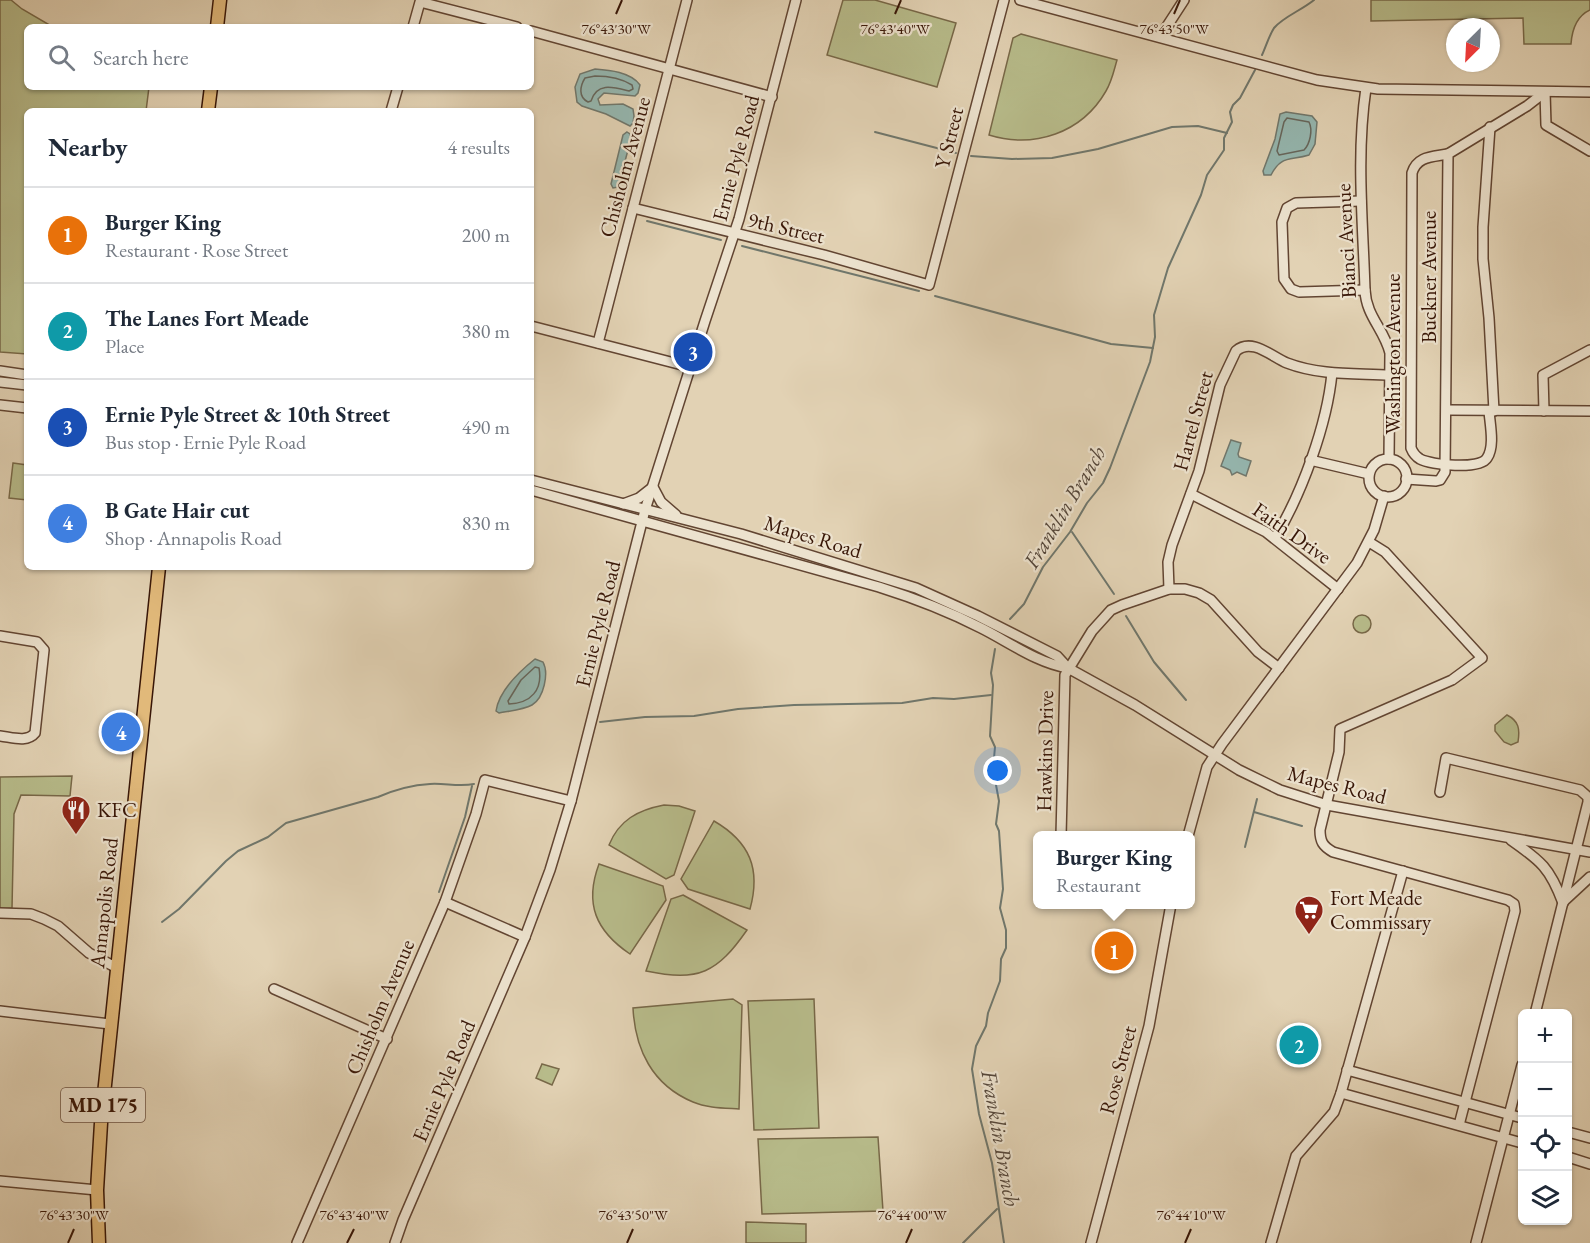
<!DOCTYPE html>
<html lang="en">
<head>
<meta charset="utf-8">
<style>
	body { margin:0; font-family:"EB Garamond",serif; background:#f6f6f7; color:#1f2937 }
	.controls { position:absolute; right:18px; bottom:18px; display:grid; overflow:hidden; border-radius:9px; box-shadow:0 2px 4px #0004 }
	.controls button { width:54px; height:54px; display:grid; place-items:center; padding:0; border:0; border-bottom:2px solid #e0e1e3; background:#fff; color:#1f2937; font:30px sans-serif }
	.compass { position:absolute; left:1446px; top:18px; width:54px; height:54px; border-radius:50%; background:#fff; box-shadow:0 2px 4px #0004; rotate:204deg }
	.you { position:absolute; left:998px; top:771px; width:21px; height:21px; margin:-15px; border:4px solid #fff; border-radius:50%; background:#1a73e8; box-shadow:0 0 0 9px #1a73e833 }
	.badge { display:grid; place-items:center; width:39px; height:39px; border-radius:50%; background:#8f2418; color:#fff; font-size:20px; font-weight:700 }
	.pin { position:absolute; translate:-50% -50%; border:3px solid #fff; box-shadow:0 2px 6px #0006 }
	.popup { position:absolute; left:1033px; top:831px; width:162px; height:78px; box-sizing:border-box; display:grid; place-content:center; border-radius:9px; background:#fff; filter:drop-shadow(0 2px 4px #0005); font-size:20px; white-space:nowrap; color:#747a83 }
	.popup b { font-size:22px; color:#1f2937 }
	.popup::after { content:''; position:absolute; left:50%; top:100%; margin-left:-12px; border:12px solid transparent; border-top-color:#fff }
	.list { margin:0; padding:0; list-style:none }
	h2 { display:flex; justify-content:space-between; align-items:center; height:78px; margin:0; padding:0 24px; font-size:26px }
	h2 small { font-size:20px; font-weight:400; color:#747a83 }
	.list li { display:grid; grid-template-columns:39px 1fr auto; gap:18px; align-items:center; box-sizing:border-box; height:96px; padding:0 24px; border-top:2px solid #e0e1e3 }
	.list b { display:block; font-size:22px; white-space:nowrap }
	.list p { margin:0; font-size:20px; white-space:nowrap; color:#747a83 }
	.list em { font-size:20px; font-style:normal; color:#747a83 }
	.icon { flex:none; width:33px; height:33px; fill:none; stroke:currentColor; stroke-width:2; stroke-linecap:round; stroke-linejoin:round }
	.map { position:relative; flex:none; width:1590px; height:1243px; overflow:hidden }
	.search { position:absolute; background:#fff; box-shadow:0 2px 4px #0004; left:24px; top:24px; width:510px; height:66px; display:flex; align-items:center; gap:15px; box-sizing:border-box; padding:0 21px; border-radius:9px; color:#747a83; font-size:22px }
	.panel { position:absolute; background:#fff; box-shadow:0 2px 4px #0004; left:24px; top:108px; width:510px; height:462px; border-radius:9px }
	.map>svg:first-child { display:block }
</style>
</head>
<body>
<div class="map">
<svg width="1590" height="1243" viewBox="0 0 1590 1243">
	<rect width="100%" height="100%" fill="#e2d2b4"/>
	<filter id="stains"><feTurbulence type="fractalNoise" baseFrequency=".00333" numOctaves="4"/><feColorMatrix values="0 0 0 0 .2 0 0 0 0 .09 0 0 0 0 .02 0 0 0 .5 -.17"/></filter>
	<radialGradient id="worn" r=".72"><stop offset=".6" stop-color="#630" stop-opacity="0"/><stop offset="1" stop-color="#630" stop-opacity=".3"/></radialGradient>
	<g fill="#b7bb8a" stroke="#786848" stroke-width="1.5">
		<polygon points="0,0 11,0 22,9 53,27 27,27 27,87 149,87 146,111 27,111 27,354 0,352"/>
		<polygon points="843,0 875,0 956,23 937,87 827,55"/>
		<path d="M1371,0H1590V10C1577,16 1572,30 1571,44H1524L1523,18L1371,21Z"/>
		<path d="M1021,34L1117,60C1114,70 1112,81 1106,91C1082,133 1034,149 989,135L1013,38Z"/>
		<polygon points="13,463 27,465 27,500 9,498"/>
		<circle cx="1362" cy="624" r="9"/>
		<path d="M1507,715C1519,721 1520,729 1518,742L1511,745L1504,742L1495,731V725Z"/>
		<polygon points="72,776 70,796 21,795 14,814 12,908 0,909 0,777"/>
		<path d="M664,805L679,806L695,811L674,875L666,879L609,845C619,820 638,810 664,805Z"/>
		<path d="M714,821C750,842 761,869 750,909L688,889L681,879Z"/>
		<path d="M599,864L663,886L666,900L630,954C596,931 584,904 599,864Z"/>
		<path d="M683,895L747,930C717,973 699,982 646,971L671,899Z"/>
		<path d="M733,999L742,1005L739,1109C724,1108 707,1108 693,1102C652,1085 635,1049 633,1008Z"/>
		<polygon points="814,999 819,1128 754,1130 748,1001"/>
		<polygon points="542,1064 559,1069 552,1085 536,1078"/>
		<polygon points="878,1137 883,1211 762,1214 758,1139"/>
		<polygon points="746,1222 806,1224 806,1243 746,1243"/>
	</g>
	<g fill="#95b7b0" stroke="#70776c" stroke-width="1.5">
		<path d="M595,69C609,70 631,72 640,85L638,93L635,96L604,93L598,99L600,105L623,104L633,109L634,116L633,123L630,126L606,114L582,106L577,102L575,87L580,74Z"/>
		<path d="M1286,112L1312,116L1317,122L1315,144L1309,155C1290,161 1281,155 1271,175H1264L1263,171L1275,139L1280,114Z"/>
		<polygon points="627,132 630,134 631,139 618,187 613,188 611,184 623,135"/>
		<polygon points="1231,440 1241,443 1238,454 1239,457 1251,461 1246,476 1237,472 1232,475 1230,470 1221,466"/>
		<path d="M535,659L543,662C549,673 544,698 532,705C523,710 509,711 499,713L496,711C499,691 520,671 535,659Z"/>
	</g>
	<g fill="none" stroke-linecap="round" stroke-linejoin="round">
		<g stroke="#66665c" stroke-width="1.5">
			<path d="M595,76C608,76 621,78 632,85L633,89L629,91C613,87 597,82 591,101L588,102C578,97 580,86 585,78Z"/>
			<path d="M1287,118L1309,122C1313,130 1310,144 1304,150L1279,155L1277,151L1284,122Z"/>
			<path d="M535,667L539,668C543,690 531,703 509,704L508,701L521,680Z"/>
		</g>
		<g stroke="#70776c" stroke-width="2">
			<path d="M1262,55C1266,46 1269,36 1274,28C1283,17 1302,10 1314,0"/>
			<polyline points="875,132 956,153"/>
			<polyline points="971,156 1012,159 1052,158 1098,149 1172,127 1198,126 1227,133"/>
			<polyline points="647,221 721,240"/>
			<polyline points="742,246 919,291"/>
			<polyline points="935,296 1111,344 1153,348"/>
			<polyline points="1072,532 1114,594"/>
			<polyline points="1126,616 1154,662 1186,700"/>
			<polyline points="1010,619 1024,604 1043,567 1070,532 1087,503 1103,483 1110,468 1150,362 1155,337 1154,315 1168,268 1201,195 1207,175 1224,150 1224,138 1232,122 1230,112 1233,105 1240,98 1255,70"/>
			<polyline points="995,649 991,673 993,685 990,736 995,747 993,769 999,801 996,824 999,831 1003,889 1000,908 1006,930 1006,948 1001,959 1000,981 988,1013 986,1026 976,1046 972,1069 979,1114 992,1163 1004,1243"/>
			<polyline points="600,722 645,717 694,716 738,709 794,705 902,703 933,698 954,699 991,695"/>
			<polyline points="1254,812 1302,826"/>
			<polyline points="1245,847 1257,799"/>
			<polyline points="439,892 465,817 472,786"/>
			<path d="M162,922L179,909L226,861L238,851L268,837L286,823L378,797C394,790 412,785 430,784C445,783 459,787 474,784"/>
			<polyline points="963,1243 997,1209"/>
		</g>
		<g stroke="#624532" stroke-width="12">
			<g id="minor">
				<polyline points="1020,0 1317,80 1378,89 1590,92"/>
				<polyline points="413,27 420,2 517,27"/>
				<polyline points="531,31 772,97"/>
				<polyline points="1160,37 1184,0"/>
				<path d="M1366,88C1356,155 1363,223 1365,290C1366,316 1384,329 1390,353L1389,459"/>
				<polyline points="1545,92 1546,125 1590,151"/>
				<polyline points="391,111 398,87"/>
				<polyline points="1490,127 1483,227 1483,259 1489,318 1494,411"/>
				<path d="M1448,154C1432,157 1417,156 1412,173L1411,448C1413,453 1415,456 1420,459C1431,465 1480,470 1487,458C1495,446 1490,425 1489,411"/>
				<polyline points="1361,201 1296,203 1287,208 1282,222 1284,279 1291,289 1299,292 1365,290"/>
				<polyline points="633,208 824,255 929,285 1004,0"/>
				<polyline points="531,326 690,367"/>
				<polyline points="598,343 687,0"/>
				<polyline points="0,371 27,375"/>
				<polyline points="0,382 27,385"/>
				<polyline points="0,405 27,408"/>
				<polyline points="1447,410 1590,411"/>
				<polyline points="1544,411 1543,375 1590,350"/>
				<circle cx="1388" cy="478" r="19"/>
				<polyline points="1310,460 1369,474"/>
				<polyline points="1406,479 1436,481 1440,480 1445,472 1448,154 1527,106 1545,92"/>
				<polyline points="531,480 741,534 916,588 978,616 1057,656 1068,668 1135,705 1239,770 1280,790 1327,805 1590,852"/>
				<path d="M531,490L879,587C914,598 948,611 981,628C1009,642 1037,663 1068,668"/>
				<polyline points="1191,494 1266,532 1338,589"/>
				<polyline points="623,504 639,498 653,487 661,502 676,515"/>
				<path d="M1275,538C1302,493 1327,425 1332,373"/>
				<path d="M1369,542L1385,552L1482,658L1452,680L1340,729L1339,752L1320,830C1320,842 1323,846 1333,852L1508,900L1514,904L1515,911L1459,1125"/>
				<path d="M1169,589L1168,562L1172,545L1199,471L1220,385L1236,351C1252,337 1272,357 1287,363C1321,376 1356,373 1390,375"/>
				<path d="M0,636L37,642L44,650L35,733C27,743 11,737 0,736"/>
				<polyline points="1440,792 1446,758 1580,790 1588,797 1588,802 1535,1014"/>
				<polyline points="1061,836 1065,675 1092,631 1111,610 1122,605 1169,589 1185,589 1199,593 1211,600 1258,652 1279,668"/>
				<polyline points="1188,836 1207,767 1222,744 1357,563 1374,530 1384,496"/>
				<path d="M1511,840C1541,861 1550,868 1563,903"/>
				<polyline points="1564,901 1590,877"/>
				<polyline points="445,902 525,937"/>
				<polyline points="0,913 31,914 44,919 58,926 89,953 117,968"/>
				<polyline points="274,989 387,1039"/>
				<polyline points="0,1011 110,1024"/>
				<polyline points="1347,1070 1522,1118"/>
				<polyline points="1341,1093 1522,1143"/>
				<polyline points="1568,1132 1590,1138"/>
				<polyline points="1568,1157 1590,1164"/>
				<polyline points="0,1181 97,1190"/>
				<polyline points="297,1243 445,902 476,814 485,780 571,801"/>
				<polyline points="395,1243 403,1220 525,937 550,870 571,801 645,510 705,321 739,219 796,0"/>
				<polyline points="1091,1243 1149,1026 1171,904"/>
				<polyline points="1271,1243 1296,1156 1334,1112 1341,1093 1403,871"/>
				<polyline points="1476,1243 1522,1065"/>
			</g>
		</g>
		<g stroke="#381607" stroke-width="15">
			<g id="major">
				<polyline points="217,27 220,0"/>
				<polyline points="208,111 211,87"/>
				<polyline points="99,1243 97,1190 101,1123 159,567"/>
			</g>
		</g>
		<use href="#minor" stroke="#ece2ce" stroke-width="9"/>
		<use href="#major" stroke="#e1b97a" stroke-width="12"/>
	</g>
	<path fill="none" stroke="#381607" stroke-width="2" d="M616,14L622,0M895,14L901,0M1174,14L1180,0M68,1243L74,1229M347,1243L354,1229M627,1243L633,1229M906,1243L912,1229M1185,1243L1191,1229"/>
	<defs>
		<g id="restaurant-pin" transform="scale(1.5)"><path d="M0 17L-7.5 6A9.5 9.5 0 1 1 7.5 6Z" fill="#8f2418" stroke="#ece2ce"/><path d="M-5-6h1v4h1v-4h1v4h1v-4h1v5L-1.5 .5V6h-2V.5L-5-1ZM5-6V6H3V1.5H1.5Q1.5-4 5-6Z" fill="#fff"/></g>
		<g id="supermarket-pin" transform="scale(1.5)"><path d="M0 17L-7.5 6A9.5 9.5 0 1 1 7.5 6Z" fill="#8f2418" stroke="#ece2ce"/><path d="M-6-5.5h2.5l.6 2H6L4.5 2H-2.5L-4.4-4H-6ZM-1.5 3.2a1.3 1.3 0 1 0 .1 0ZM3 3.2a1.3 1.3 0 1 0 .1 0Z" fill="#fff"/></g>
	</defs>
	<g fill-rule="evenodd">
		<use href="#restaurant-pin" x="76" y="810"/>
		<use href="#supermarket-pin" x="1309" y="910"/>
	</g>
	<g text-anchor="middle" stroke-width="4.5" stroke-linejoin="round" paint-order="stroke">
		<rect fill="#ece2ce" stroke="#6e5343" stroke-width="1.5" x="61" y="1088" width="84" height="34" rx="4.5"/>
		<g font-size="20" font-weight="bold" fill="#381607">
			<text x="103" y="1112">MD 175</text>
		</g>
		<g font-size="21" fill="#381607" stroke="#ece2ce">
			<text transform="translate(949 138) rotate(-76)" y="7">Y Street</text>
			<text transform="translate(736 158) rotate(-75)" y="7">Ernie Pyle Road</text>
			<text transform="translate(625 167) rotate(-75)" y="7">Chisholm Avenue</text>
			<text transform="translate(786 228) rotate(13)" y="7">9th Street</text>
			<text transform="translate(1346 241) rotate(-93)" y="7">Bianci Avenue</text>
			<text transform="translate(1429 277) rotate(-90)" y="7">Buckner Avenue</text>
			<text transform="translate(1393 354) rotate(-90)" y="7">Washington Avenue</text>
			<text transform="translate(1193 421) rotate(-75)" y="7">Hartel Street</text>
			<text transform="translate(1292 533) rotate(35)" y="7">Faith Drive</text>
			<text transform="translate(813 537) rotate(17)" y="7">Mapes Road</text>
			<text transform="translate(598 624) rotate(-76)" y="7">Ernie Pyle Road</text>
			<text transform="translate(1045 751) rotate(-89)" y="7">Hawkins Drive</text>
			<text transform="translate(1337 785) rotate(14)" y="7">Mapes Road</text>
			<text transform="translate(104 903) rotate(-84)" y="7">Annapolis Road</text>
			<text transform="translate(380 1007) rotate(-67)" y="7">Chisholm Avenue</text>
			<text transform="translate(1118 1070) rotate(-75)" y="7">Rose Street</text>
			<text transform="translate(444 1081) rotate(-67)" y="7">Ernie Pyle Road</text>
		</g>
		<g font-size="21" fill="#381607" stroke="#ece2ce" text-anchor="start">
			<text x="97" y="817">KFC</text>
			<text x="1330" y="905">Fort Meade<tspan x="1330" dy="24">Commissary</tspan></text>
		</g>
		<g font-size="22" font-style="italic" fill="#54463a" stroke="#ece2ce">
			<text transform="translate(1064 507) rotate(-59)" y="8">Franklin Branch</text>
			<text transform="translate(1001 1138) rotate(80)" y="8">Franklin Branch</text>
		</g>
	</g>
	<g font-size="15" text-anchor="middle" fill="#381607" stroke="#ece2ce" stroke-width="4.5" stroke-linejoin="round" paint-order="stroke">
		<text x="616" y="34">76°43'30"W</text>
		<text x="895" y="34">76°43'40"W</text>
		<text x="1174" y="34">76°43'50"W</text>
		<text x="74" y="1220">76°43'30"W</text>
		<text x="354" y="1220">76°43'40"W</text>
		<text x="633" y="1220">76°43'50"W</text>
		<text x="912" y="1220">76°44'00"W</text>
		<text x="1191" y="1220">76°44'10"W</text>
	</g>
	<rect width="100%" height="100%" filter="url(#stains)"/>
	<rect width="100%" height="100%" fill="url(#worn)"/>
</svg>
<div class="controls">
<button>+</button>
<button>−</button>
<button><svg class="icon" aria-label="locate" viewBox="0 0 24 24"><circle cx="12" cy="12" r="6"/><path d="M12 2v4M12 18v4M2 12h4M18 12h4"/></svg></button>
<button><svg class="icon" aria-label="layers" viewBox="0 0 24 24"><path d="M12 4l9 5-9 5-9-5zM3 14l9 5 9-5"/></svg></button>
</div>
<svg class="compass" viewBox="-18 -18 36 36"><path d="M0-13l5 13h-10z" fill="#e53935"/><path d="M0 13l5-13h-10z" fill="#747a83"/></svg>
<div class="you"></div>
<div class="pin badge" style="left:1114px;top:951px;background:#e8710a">1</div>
<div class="popup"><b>Burger King</b>Restaurant</div>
<div class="pin badge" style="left:1299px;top:1045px;background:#0f9aa8">2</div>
<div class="pin badge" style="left:693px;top:352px;background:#1a4fb4">3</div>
<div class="pin badge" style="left:121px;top:732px;background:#3f7fe0">4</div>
<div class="search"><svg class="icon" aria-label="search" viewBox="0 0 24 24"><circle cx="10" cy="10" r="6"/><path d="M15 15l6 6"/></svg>Search here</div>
<section class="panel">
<h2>Nearby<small>4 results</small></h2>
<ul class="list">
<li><span class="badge" style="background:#e8710a">1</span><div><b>Burger King</b><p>Restaurant · Rose Street</p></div><em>200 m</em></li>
<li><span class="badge" style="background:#0f9aa8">2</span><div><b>The Lanes Fort Meade</b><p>Place</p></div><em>380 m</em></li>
<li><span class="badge" style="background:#1a4fb4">3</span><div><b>Ernie Pyle Street &amp; 10th Street</b><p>Bus stop · Ernie Pyle Road</p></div><em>490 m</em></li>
<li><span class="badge" style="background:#3f7fe0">4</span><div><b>B Gate Hair cut</b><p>Shop · Annapolis Road</p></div><em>830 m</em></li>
</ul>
</section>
</div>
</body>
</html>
